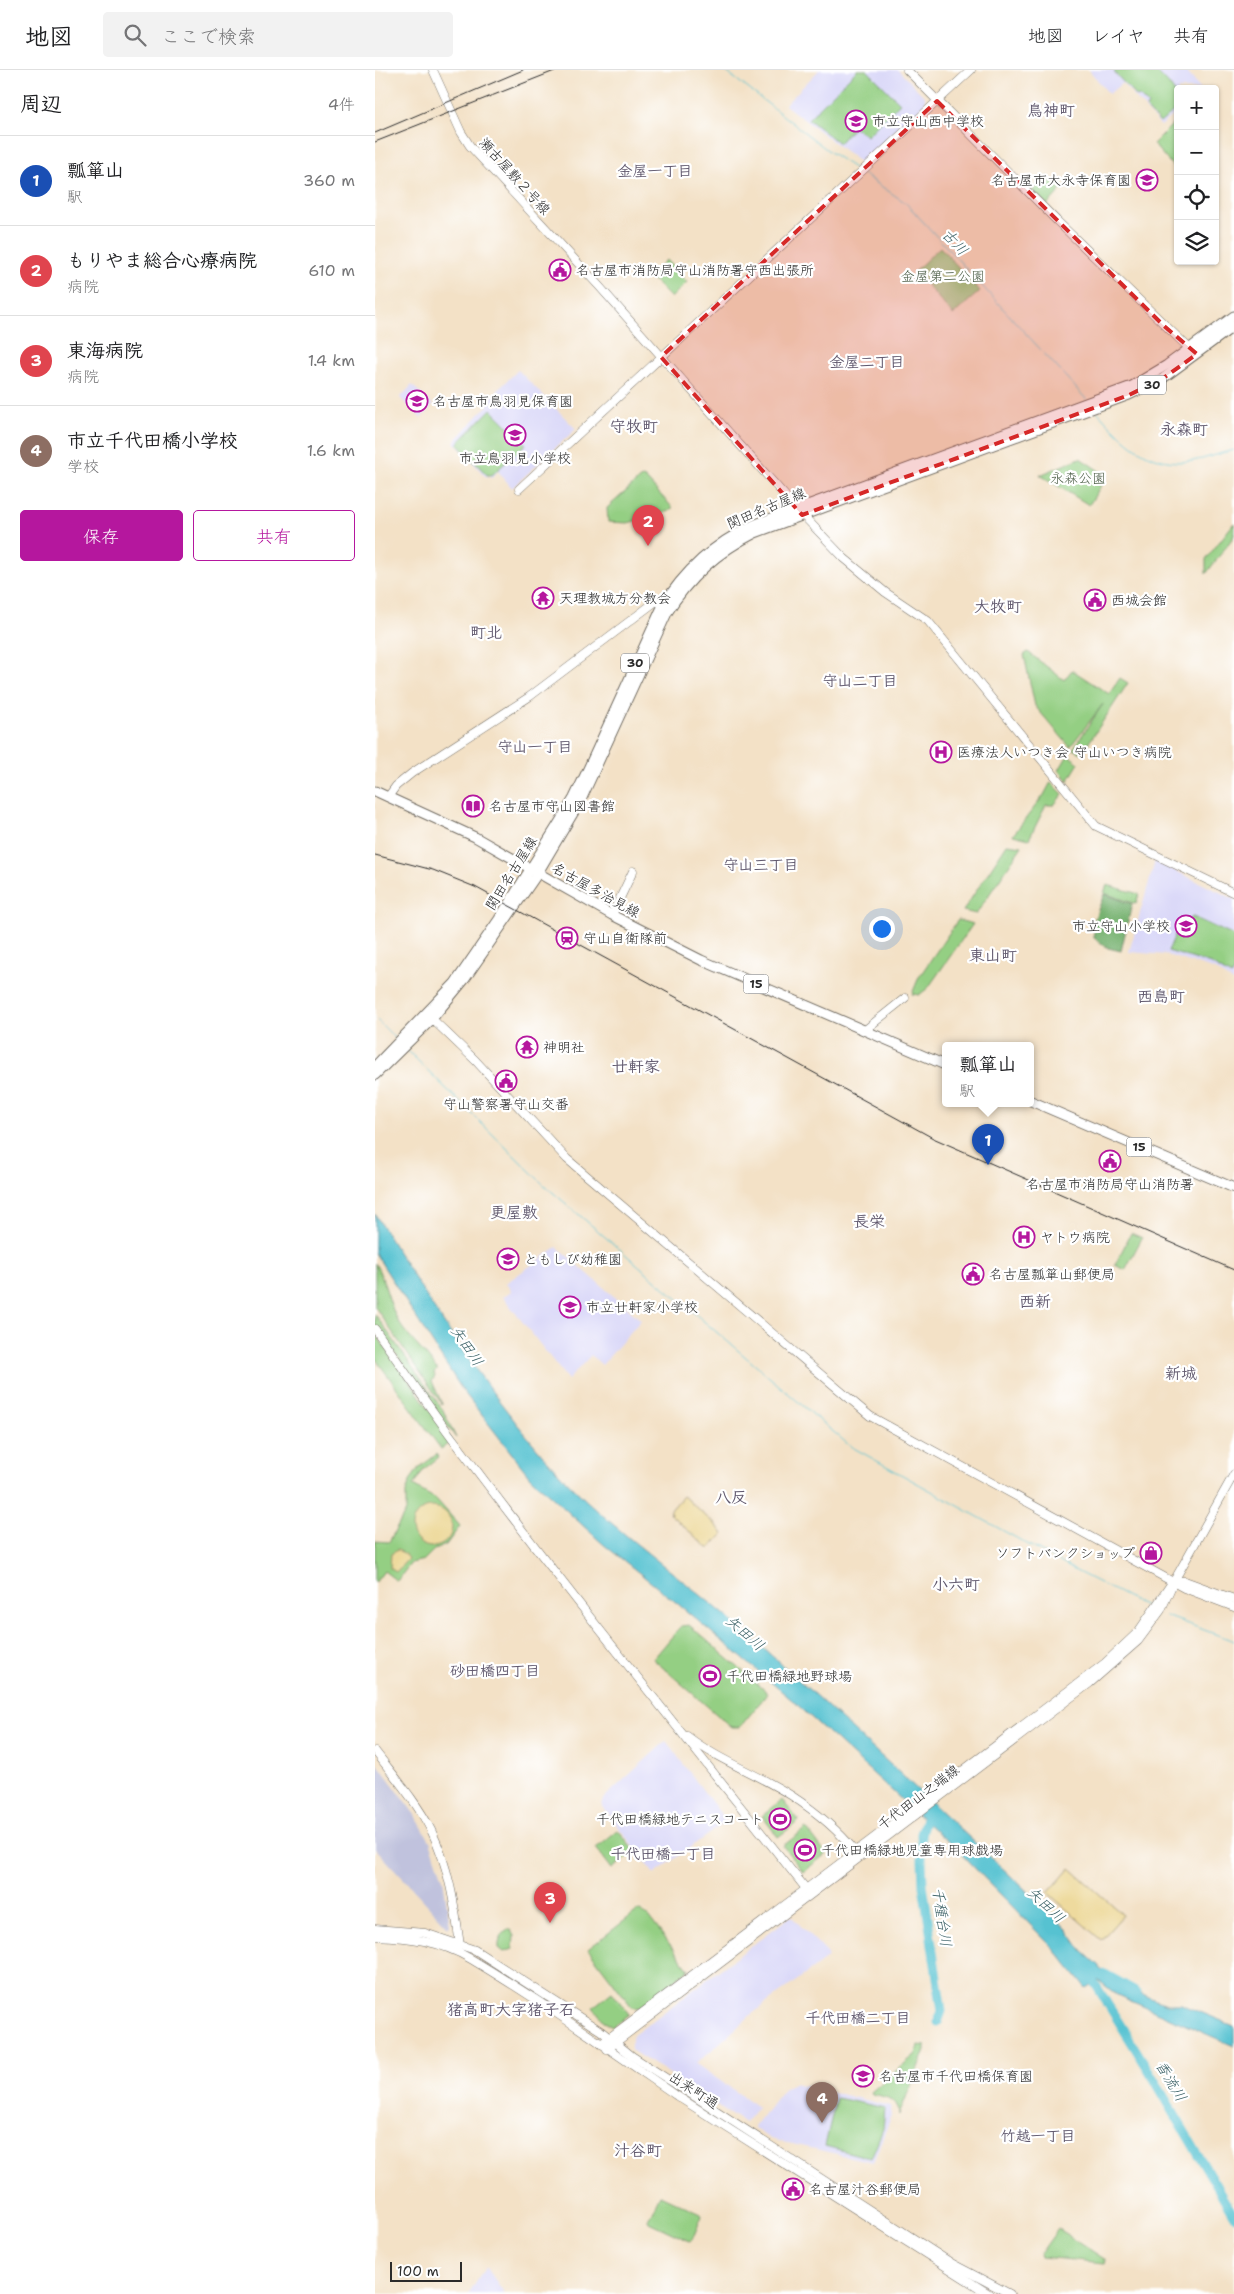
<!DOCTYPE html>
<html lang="ja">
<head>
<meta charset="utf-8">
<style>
	body { margin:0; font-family:"Shantell Sans","Klee One",sans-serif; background:#f2f2f2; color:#202124 }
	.controls { position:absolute; right:15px; top:15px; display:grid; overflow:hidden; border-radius:5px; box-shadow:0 1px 4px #0004 }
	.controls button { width:45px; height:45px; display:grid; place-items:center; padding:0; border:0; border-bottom:1px solid #e0e0e0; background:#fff; color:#202124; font:25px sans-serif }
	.scale { position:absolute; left:15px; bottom:12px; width:72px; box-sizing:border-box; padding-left:5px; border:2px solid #2b2b2b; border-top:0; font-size:14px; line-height:18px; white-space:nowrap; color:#2b2b2b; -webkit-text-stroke:4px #fff; paint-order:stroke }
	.you { position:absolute; left:506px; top:858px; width:18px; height:18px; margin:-12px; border:4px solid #fff; border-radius:50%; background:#1a73e8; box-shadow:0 0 0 8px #1a73e833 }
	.badge { display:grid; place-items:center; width:32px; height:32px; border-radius:50%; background:#b5179e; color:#fff; font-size:16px; font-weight:700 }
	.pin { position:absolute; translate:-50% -41px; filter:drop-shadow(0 1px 2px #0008) }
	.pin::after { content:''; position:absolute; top:26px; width:18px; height:15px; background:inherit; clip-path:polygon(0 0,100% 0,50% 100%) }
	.popup { position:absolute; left:567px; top:972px; width:92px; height:65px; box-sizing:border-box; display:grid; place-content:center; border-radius:5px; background:#fff; filter:drop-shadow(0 1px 4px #0005); font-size:16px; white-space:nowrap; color:#757577 }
	.popup b { font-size:19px; color:#202124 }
	.popup::after { content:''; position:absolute; left:50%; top:100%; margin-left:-10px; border:10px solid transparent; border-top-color:#fff }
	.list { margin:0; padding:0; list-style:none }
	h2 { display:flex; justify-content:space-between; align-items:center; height:65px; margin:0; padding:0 20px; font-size:21px }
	h2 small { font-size:16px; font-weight:400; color:#757577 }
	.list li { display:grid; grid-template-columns:32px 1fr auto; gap:15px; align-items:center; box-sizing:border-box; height:90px; padding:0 20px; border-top:1px solid #e0e0e0 }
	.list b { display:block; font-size:19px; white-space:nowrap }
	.list p { margin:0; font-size:16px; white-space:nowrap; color:#757577 }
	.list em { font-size:16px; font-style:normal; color:#757577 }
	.actions { display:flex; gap:10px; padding:15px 20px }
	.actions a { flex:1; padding:11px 0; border:1px solid #b5179e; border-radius:5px; text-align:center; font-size:18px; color:#b5179e }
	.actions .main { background:#b5179e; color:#fff }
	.icon { flex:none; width:28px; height:28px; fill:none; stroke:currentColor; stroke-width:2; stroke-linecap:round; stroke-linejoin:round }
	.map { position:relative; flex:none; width:859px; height:2224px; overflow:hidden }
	header { display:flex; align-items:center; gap:30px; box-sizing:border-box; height:70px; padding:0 25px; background:#fff; border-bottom:1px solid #e0e0e0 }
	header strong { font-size:24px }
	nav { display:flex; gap:28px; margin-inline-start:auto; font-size:18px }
	.search { width:350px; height:45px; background:#f2f2f2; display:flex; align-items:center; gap:12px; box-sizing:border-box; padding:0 18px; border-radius:5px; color:#757577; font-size:19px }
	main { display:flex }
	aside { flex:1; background:#fff }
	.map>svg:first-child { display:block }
</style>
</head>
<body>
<header>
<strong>地図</strong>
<div class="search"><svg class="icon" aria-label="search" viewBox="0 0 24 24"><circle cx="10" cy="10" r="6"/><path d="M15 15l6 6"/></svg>ここで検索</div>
<nav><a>地図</a><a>レイヤ</a><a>共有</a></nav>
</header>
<main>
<aside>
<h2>周辺<small>4件</small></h2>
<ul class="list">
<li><span class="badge" style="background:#1a4fb4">1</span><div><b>瓢箪山</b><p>駅</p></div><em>360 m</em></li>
<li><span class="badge" style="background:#e0444e">2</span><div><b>もりやま総合心療病院</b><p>病院</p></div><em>610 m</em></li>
<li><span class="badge" style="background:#e0444e">3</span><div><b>東海病院</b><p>病院</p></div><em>1.4 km</em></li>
<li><span class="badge" style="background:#8d6e63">4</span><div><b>市立千代田橋小学校</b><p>学校</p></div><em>1.6 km</em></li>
</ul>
<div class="actions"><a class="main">保存</a><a>共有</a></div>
</aside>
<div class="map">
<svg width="859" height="2224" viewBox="0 0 859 2224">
	<rect width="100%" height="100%" fill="#fff"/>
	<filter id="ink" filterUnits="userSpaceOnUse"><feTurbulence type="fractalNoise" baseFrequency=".02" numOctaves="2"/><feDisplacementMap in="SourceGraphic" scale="10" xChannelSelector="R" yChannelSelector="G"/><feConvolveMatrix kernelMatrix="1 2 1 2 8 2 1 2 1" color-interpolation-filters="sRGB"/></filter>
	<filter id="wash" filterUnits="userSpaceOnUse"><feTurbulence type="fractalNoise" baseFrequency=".0096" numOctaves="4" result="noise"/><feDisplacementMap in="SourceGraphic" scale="20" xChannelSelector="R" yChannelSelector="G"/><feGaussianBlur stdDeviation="1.12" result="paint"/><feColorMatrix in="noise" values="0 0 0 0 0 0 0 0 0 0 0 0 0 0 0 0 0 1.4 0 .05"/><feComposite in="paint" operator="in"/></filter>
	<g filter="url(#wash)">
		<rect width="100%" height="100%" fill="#f3e1c6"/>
		<g fill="#d9d7f8">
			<polygon points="444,0 523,0 550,27 550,34 486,93 410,35"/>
			<polygon points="714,0 810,0 826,19 803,19 803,41 786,56 747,13 734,24"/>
			<polygon points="143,300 201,359 137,418 123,401 117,408 110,406 79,372 113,335 111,332"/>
			<polygon points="37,315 58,335 46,348 25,328"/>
			<polygon points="780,791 859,829 859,912 838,899 792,885 754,882"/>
			<polygon points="182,1177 266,1250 227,1295 216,1285 193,1310 128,1227 136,1221 131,1213"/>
			<polygon points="291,1671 351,1751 279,1804 226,1734 229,1728"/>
			<polygon points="416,1846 453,1884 452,1888 377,1944 321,1994 383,2037 370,2053 256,1980 256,1967"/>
			<polygon points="419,2013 515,2036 517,2045 498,2092 395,2069 380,2059 379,2057 410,2017"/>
			<polygon points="110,2198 112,2198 130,2224 94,2224"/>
		</g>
		<polygon fill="#c0c2dd" points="0,1690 40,1745 55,1771 68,1809 75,1856 73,1857 0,1778"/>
		<g fill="#94cf83" stroke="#607d57">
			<polygon points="482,0 492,0 525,33 492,66 479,57 464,73 433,49"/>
			<path d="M741,0H780C792,12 803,21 803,37L785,53L771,38L773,35L764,26L762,27L739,2Z"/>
			<polygon points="803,49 803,102 778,74"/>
			<polygon points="672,106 686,120 672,135 657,121"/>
			<polygon points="565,177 605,221 578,245 540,201"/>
			<polygon points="291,190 312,212 296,228 275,207"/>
			<polygon points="116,339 151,374 117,405 112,405 82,374"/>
			<polygon points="705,388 732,406 714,435 665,405"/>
			<polygon points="267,407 270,408 297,437 297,440 253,453 233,452 232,438"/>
			<polygon points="859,453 859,466 831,504 831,489"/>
			<polygon points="653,582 689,610 697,600 734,624 745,608 753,613 707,683 698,679 728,634 695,677 660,636 649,585"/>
			<polygon points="693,685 704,693 693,711 684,700"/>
			<polygon points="676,712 688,724 679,735 671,735 654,769 638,765 669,725"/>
			<polygon points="632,774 647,776 601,844 588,841"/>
			<polygon points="732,815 764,824 761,834 729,823"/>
			<polygon points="818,847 859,866 859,900 856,906 836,894 793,881 805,853"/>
			<polygon points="583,850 598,854 553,918 544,925 537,924 544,907"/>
			<polygon points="756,1163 767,1168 750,1200 740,1195"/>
			<path d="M0,1193C11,1212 13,1232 23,1251C34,1270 51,1282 62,1300L59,1303L60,1306L57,1311L67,1334L0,1237Z"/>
			<polygon points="0,1244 68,1340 81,1368 0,1255"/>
			<polygon points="0,1263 77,1371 66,1379 0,1288"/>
			<polygon points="62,1384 64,1387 49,1399 38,1416 61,1429 85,1456 71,1475 59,1480 49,1490 36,1493 22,1511 9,1501 0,1513 0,1471 14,1472 31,1441 31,1422 36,1409 45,1397"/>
			<polygon points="314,1555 393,1623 365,1657 356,1657 278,1589 306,1556"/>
			<polygon points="407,1730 424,1751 403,1767 387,1746"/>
			<polygon points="431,1758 451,1784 428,1802 408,1776"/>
			<polygon points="243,1760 260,1781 237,1799 221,1778"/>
			<polygon points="262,1841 265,1841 273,1846 314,1899 264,1938 257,1937 213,1879"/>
			<path d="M135,1859L139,1866L138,1879L129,1882L124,1878C123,1870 128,1862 135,1859Z"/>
			<polygon points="237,1922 254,1944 237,1957 230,1952 218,1937"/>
			<path d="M543,1975L550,1976V1980L524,2045C524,2028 510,2027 497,2024L496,2022L541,1984Z"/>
			<polygon points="461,2028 510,2038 508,2059 496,2088 450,2076"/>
			<polygon points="285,2125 326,2144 327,2146 317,2170 314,2171 274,2152 273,2150"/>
			<polygon points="683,2159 731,2190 730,2193 666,2187 665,2184"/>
		</g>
		<polygon fill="#77b271" stroke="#516e4e" points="729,824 757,834 746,881 733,878 719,868 718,853"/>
		<g fill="#eeda9e" stroke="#8c8264">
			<polygon points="308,1426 342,1456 348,1464 335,1478 333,1478 296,1445 295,1441"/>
			<circle cx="57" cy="1457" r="20"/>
			<polygon points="22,1480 29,1483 33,1489 21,1502 15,1498 16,1484"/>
			<polygon points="695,1798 748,1845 726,1870 673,1823"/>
		</g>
		<path fill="#56c2d1" stroke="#40767e" d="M0,1144C50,1227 103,1309 166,1383C222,1450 297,1499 363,1556C420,1605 474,1657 530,1708C584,1758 639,1808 692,1859L707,1881L724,1896V1898L741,1911L778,1929L792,1934H806L859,1956V1976L742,1925L723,1910L711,1918L680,1880L583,1781L417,1630L303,1534L228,1474L155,1407L88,1321L0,1183Z"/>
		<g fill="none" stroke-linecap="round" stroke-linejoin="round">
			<g stroke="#56c2d1" stroke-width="1">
				<polyline points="349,0 455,82 482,100"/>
				<polyline points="488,104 531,133 711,329"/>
				<path d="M722,341C750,372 773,397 817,391C831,389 845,383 859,380"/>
				<polyline points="0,948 21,969"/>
				<polyline points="31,979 168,1114 475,1376 701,1501 772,1537"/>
				<polyline points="791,1546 859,1571"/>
			</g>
			<g stroke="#56c2d1" stroke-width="9">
				<polyline points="552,1745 546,1764 548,1815 567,1941 563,1952"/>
				<polyline points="714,1904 776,2004 859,2146"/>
				<polyline points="730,1904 762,1922"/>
			</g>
		</g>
	</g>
	<g filter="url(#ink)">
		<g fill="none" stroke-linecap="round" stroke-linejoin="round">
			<g stroke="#716b61" stroke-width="9">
				<g id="secondary">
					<polyline points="58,0 86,62 95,76 224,216 421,438 469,488 510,522 553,551 721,756 859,823"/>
					<polyline points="532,0 682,151 817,281"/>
					<polyline points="144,419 596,0"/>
					<polyline points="13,727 21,716 37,703 154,627 280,532 290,532"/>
					<polyline points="237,845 258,801"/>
					<polyline points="53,945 100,990 192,1089 495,1346 809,1518 859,1537"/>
					<polyline points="490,960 530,928"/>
					<path d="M0,1259C27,1297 53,1336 81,1373C195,1525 314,1672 432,1820"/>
					<polyline points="799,1511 810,1511 859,1529"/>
					<path d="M312,1666C344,1691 383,1704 417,1726C440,1741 463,1760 481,1782"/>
					<path d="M0,1681C19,1706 41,1731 56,1760C74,1796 80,1837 85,1876"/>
					<polyline points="0,1859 50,1863 100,1880 226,1961 257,1986 578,2194 635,2224"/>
					<path d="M0,1866C35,1867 65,1871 96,1889C166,1931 234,1979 302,2026L614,2224"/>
					<polyline points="226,1974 730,1593 763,1562 796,1514"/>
					<polyline points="232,1979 715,1613 763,1571 786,1540 799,1511 859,1404"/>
				</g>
			</g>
			<g stroke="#716b61" stroke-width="11">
				<g id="primary">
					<polyline points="0,721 100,767 237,845 326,890 570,995"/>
					<path d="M0,996L80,913L124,849L184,753L199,728L213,699L287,537C309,501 340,473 378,455L757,316L792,295L859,246"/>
					<path d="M0,1005L57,949L90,909L161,806L206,730L292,543C314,507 342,482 380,463L754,325L787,309L859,256"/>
					<polyline points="656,1031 859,1118"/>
				</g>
			</g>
			<use href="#secondary" stroke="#fff" stroke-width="8"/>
			<use href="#primary" stroke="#fff" stroke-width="9"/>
			<g stroke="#2b2b2b" stroke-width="1">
				<polyline points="0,63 148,0"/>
				<polyline points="0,72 182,0"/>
				<polyline points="0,785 58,800 100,817 558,1068 859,1200"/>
			</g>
		</g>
	</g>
	<path fill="#d62828" fill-opacity="0.2" stroke="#d62828" stroke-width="4" stroke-dasharray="10 6" stroke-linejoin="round" d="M562,31L788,255L822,284L787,309L754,325L427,445L286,287Z"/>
	<defs>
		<g id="school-ring" transform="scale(1.125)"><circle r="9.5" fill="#fff" stroke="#b5179e" stroke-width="1.5"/><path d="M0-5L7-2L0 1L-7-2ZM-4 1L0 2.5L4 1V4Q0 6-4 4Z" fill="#b5179e"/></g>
		<g id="civic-ring" transform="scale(1.125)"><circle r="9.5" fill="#fff" stroke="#b5179e" stroke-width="1.5"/><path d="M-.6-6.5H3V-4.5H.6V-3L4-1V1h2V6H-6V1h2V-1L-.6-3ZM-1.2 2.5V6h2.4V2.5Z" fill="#b5179e"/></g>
		<g id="temple-ring" transform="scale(1.125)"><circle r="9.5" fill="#fff" stroke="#b5179e" stroke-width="1.5"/><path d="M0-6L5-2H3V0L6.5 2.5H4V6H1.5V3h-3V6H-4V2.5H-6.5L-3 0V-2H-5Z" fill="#b5179e"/></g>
		<g id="hospital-ring" transform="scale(1.125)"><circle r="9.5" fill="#fff" stroke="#b5179e" stroke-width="1.5"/><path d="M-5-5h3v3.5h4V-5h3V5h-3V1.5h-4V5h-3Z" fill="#b5179e"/></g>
		<g id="library-ring" transform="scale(1.125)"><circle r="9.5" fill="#fff" stroke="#b5179e" stroke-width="1.5"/><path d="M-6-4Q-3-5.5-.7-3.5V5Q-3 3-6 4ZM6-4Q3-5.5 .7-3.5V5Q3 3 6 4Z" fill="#b5179e"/></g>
		<g id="station-ring" transform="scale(1.125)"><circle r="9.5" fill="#fff" stroke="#b5179e" stroke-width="1.5"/><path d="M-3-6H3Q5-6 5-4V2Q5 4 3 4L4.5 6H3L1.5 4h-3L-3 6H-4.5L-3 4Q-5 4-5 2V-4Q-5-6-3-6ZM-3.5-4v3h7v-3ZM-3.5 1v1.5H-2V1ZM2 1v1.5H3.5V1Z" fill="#b5179e"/></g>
		<g id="shop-ring" transform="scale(1.125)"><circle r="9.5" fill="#fff" stroke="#b5179e" stroke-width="1.5"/><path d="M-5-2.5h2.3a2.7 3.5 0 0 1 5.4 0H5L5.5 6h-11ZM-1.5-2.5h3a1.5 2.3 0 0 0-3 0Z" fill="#b5179e"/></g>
		<g id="stadium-ring" transform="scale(1.125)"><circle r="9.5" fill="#fff" stroke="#b5179e" stroke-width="1.5"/><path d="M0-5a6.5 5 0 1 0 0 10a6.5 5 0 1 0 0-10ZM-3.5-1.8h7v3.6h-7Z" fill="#b5179e"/></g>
	</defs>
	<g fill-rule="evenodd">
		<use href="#school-ring" x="481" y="51"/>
		<use href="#school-ring" x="772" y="110"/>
		<use href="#civic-ring" x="185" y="200"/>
		<use href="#school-ring" x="42" y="331"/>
		<use href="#school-ring" x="140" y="365"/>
		<use href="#temple-ring" x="168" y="528"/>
		<use href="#civic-ring" x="720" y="530"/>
		<use href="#hospital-ring" x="566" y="682"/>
		<use href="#library-ring" x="98" y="736"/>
		<use href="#school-ring" x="811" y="856"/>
		<use href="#station-ring" x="192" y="868"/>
		<use href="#temple-ring" x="152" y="977"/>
		<use href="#civic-ring" x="131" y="1011"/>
		<use href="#civic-ring" x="735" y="1091"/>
		<use href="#hospital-ring" x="649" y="1167"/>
		<use href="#school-ring" x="133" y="1189"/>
		<use href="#civic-ring" x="598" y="1204"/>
		<use href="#school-ring" x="195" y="1237"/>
		<use href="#shop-ring" x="776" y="1483"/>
		<use href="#stadium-ring" x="335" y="1606"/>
		<use href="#stadium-ring" x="405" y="1749"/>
		<use href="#stadium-ring" x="430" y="1780"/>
		<use href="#school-ring" x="488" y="2006"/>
		<use href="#civic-ring" x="418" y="2119"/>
	</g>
	<g text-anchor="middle" stroke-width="4.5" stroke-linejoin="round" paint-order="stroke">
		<g fill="#fff" stroke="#6b6b6b" stroke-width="1">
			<rect x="763" y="305.5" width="28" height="19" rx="4"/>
			<rect x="246" y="583.5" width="28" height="19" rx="4"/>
			<rect x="368.5" y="904.5" width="25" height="19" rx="4"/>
			<rect x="751.5" y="1067.5" width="25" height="19" rx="4"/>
		</g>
		<g font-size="12" font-weight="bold" fill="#2b2b2b">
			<text x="777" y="319">30</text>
			<text x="260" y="597">30</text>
			<text x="381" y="918">15</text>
			<text x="764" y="1081">15</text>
		</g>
		<g font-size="14" fill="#2b2b2b" stroke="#fff" text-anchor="start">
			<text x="497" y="56">市立守山西中学校</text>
			<text x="756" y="115" text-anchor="end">名古屋市大永寺保育園</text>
			<text x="201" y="205">名古屋市消防局守山消防署守西出張所</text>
			<text x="58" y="336">名古屋市鳥羽見保育園</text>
			<text x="140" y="393" text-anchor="middle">市立鳥羽見小学校</text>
			<text x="184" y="533">天理教城方分教会</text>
			<text x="736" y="535">西城会館</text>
			<text x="582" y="687">医療法人いつき会 守山いつき病院</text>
			<text x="114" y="741">名古屋市守山図書館</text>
			<text x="795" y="861" text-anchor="end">市立守山小学校</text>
			<text x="208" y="873">守山自衛隊前</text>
			<text x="168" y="982">神明社</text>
			<text x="131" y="1039" text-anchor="middle">守山警察署守山交番</text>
			<text x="735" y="1119" text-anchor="middle">名古屋市消防局守山消防署</text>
			<text x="665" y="1172">ヤトウ病院</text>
			<text x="149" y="1194">ともしび幼稚園</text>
			<text x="614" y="1209">名古屋瓢箪山郵便局</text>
			<text x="211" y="1242">市立廿軒家小学校</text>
			<text x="760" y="1488" text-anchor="end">ソフトバンクショップ</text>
			<text x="351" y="1611">千代田橋緑地野球場</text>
			<text x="389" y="1754" text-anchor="end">千代田橋緑地テニスコート</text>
			<text x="446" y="1785">千代田橋緑地児童専用球戯場</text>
			<text x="504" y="2011">名古屋市千代田橋保育園</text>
			<text x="434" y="2124">名古屋汁谷郵便局</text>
		</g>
		<g font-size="14" fill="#2b2b2b" stroke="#fff">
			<text transform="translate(140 106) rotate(48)" y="5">瀬古屋敷２号線</text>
			<text transform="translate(391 438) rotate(-23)" y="5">関田名古屋線</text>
			<text transform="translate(136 803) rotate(-58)" y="5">関田名古屋線</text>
			<text transform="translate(221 820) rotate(29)" y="5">名古屋多治見線</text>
			<text transform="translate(543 1727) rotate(-37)" y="5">千代田山之端線</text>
			<text transform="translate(319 2020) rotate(33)" y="5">出来町通</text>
		</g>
		<g font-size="14" fill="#4a5c45" stroke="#fff">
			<text x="568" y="211">金屋第二公園</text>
			<text x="703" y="413">永森公園</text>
		</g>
		<g font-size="15" font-weight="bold" fill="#625a6f" stroke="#fff">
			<text x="280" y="106">金屋一丁目</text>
			<text x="492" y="297">金屋二丁目</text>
			<text x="485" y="616">守山二丁目</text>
			<text x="160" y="682">守山一丁目</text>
			<text x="386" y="800">守山三丁目</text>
			<text x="120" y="1606">砂田橋四丁目</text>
			<text x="288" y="1789">千代田橋一丁目</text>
			<text x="483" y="1953">千代田橋二丁目</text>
			<text x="663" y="2071">竹越一丁目</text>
		</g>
		<g font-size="15" font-style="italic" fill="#3a6065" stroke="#fff">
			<text transform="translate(580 172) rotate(47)" y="5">古川</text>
			<text transform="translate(92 1276) rotate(56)" y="5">矢田川</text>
			<text transform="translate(370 1563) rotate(41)" y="5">矢田川</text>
			<text transform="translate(671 1835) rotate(43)" y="5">矢田川</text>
			<text transform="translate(567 1847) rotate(82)" y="5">千種台川</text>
			<text transform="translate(796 2011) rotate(59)" y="5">香流川</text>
		</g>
		<g font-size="16" font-weight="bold" fill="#625a6f" stroke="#fff">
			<text x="676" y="46">鳥神町</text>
			<text x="259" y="362">守牧町</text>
			<text x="809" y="365">永森町</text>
			<text x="623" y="542">大牧町</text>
			<text x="111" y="568">町北</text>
			<text x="618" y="891">東山町</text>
			<text x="786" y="932">西島町</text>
			<text x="261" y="1002">廿軒家</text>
			<text x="139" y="1148">更屋敷</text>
			<text x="494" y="1157">長栄</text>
			<text x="660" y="1237">西新</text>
			<text x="806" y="1309">新城</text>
			<text x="356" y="1433">八反</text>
			<text x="581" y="1520">小六町</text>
			<text x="136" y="1945">猪高町大字猪子石</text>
			<text x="263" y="2086">汁谷町</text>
		</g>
	</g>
</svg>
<div class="controls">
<button>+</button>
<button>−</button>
<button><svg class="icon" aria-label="locate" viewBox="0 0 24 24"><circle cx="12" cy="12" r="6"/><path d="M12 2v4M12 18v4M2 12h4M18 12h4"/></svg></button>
<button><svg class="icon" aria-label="layers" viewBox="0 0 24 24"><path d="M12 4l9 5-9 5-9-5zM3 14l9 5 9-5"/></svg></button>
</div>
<div class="scale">100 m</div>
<div class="you"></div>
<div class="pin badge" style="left:613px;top:1095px;background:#1a4fb4">1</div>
<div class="popup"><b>瓢箪山</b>駅</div>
<div class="pin badge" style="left:273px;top:476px;background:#e0444e">2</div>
<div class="pin badge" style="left:175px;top:1853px;background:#e0444e">3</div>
<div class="pin badge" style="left:447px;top:2053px;background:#8d6e63">4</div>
</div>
</main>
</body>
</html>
